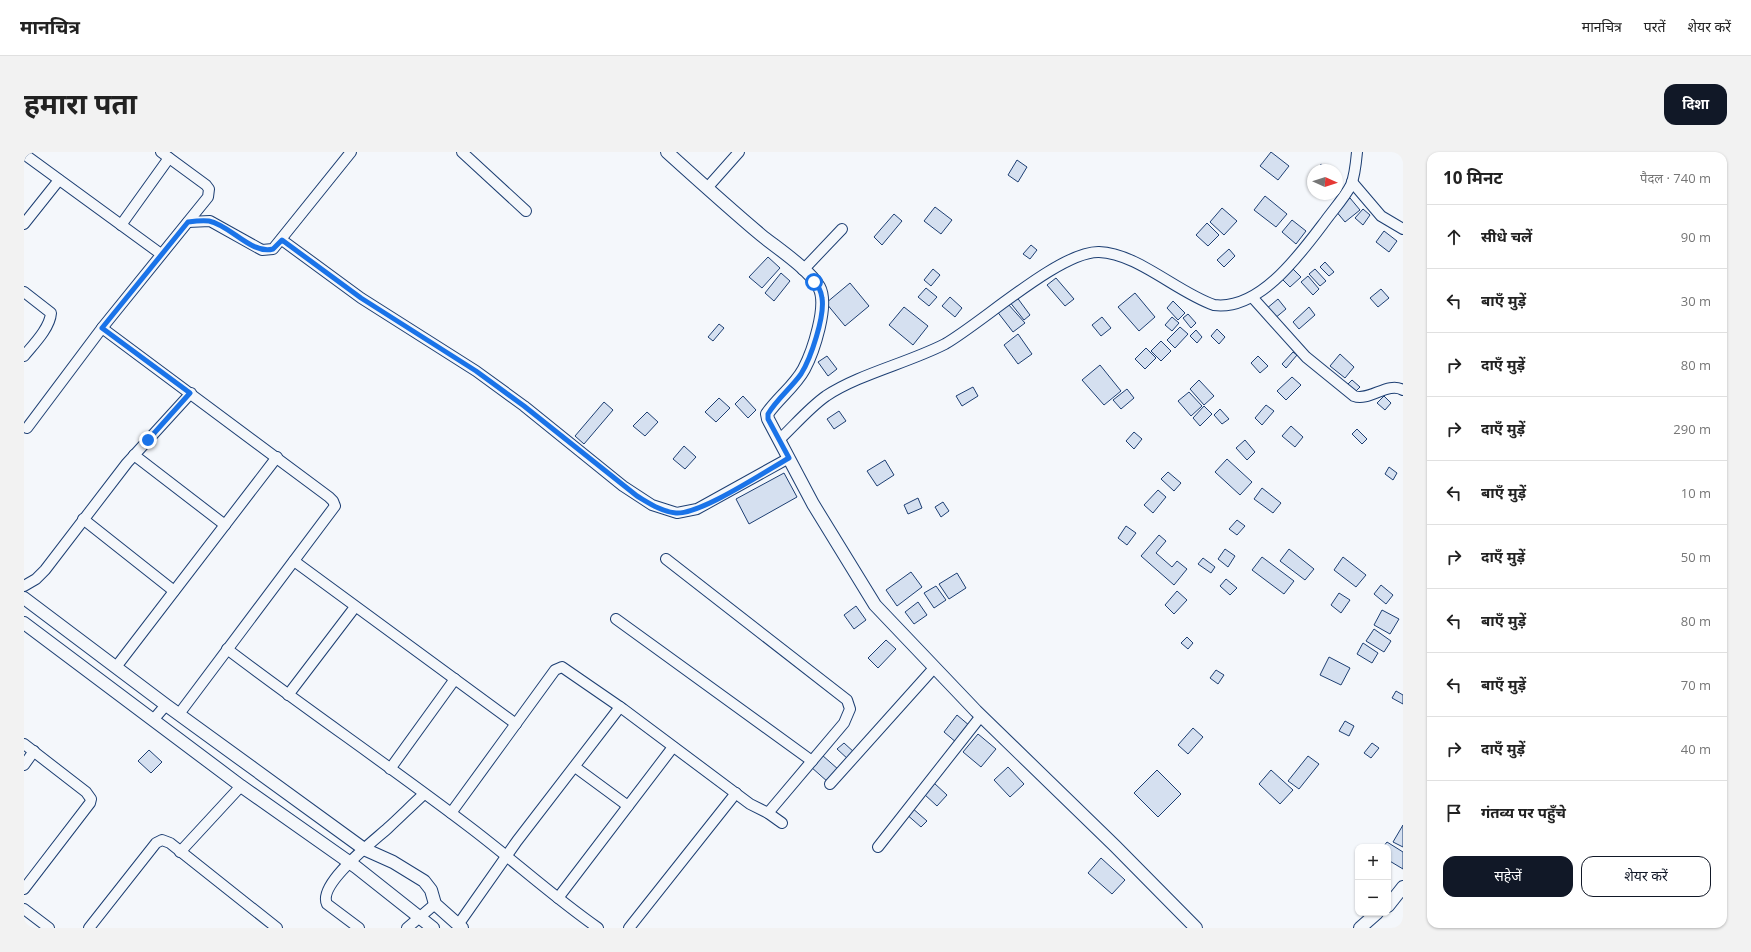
<!DOCTYPE html>
<html lang="hi">
<head>
<meta charset="utf-8">
<style>
	body { margin:0; font-family:"Open Sans","Noto Sans Devanagari",sans-serif; background:#f2f2f2; color:#222 }
	.controls { position:absolute; right:12px; bottom:12px; display:grid; overflow:hidden; border-radius:8px; box-shadow:0 1px 3px #0004 }
	.controls button { width:36px; height:36px; display:grid; place-items:center; padding:0; border:0; border-bottom:1px solid #e0e0e0; background:#fff; color:#222; font:20px sans-serif }
	.compass { position:absolute; left:1283px; top:12px; width:36px; height:36px; border-radius:50%; background:#fff; box-shadow:0 1px 3px #0004; rotate:93deg }
	.stop { position:absolute; width:12px; height:12px; margin:-9px; border:3px solid #1a73e8; border-radius:50%; background:#fff }
	.stop.end { background:#1a73e8; border-color:#fff; box-shadow:0 1px 4px #0008 }
	.list { margin:0; padding:0; list-style:none }
	h2 { display:flex; justify-content:space-between; align-items:center; height:52px; margin:0; padding:0 16px; font-size:17px }
	h2 small { font-size:13px; font-weight:400; color:#767676 }
	.list li { display:grid; grid-template-columns:26px 1fr auto; gap:12px; align-items:center; box-sizing:border-box; height:64px; padding:0 16px; border-top:1px solid #e0e0e0 }
	.list b { display:block; font-size:15px; white-space:nowrap }
	.list em { font-size:13px; font-style:normal; color:#767676 }
	.actions { display:flex; gap:8px; padding:12px 16px }
	.actions a { flex:1; padding:9px 0; border:1px solid #111827; border-radius:12px; text-align:center; font-size:14px; color:#111827 }
	.actions .main { background:#111827; color:#fff }
	.icon { flex:none; width:22px; height:22px; fill:none; stroke:currentColor; stroke-width:2; stroke-linecap:round; stroke-linejoin:round }
	.map { position:relative; flex:none; width:1379px; height:776px; overflow:hidden; border-radius:12px }
	header { display:flex; align-items:center; gap:24px; box-sizing:border-box; height:56px; padding:0 20px; background:#fff; border-bottom:1px solid #e0e0e0 }
	header strong { font-size:19px }
	nav { display:flex; gap:22px; margin-inline-start:auto; font-size:14px }
	.intro { display:flex; align-items:center; justify-content:space-between; box-sizing:border-box; height:96px; padding:0 24px }
	h1 { margin:0; font-size:28px }
	.button { padding:10px 18px; border-radius:12px; background:#111827; color:#fff; font-size:14px; font-weight:700 }
	main { display:flex; gap:24px; padding:0 24px }
	aside { flex:1; background:#fff; border-radius:12px; box-shadow:0 1px 3px #0004 }
	.map>svg:first-child { display:block }
</style>
</head>
<body>
<header>
<strong>मानचित्र</strong>
<nav><a>मानचित्र</a><a>परतें</a><a>शेयर करें</a></nav>
</header>
<div class="intro"><h1>हमारा पता</h1><a class="button">दिशा</a></div>
<main>
<div class="map">
<svg width="1379" height="776" viewBox="0 0 1379 776">
	<rect width="100%" height="100%" fill="#f4f7fb"/>
	<g fill="#d5e0f0" stroke="#1d3f73">
		<polygon points="1247,0 1265,14 1254,28 1236,14"/>
		<polygon points="993,8 1003,15 994,30 984,23"/>
		<polygon points="1297,12 1304,18 1292,18"/>
		<polygon points="1241,44 1263,62 1252,75 1230,58"/>
		<polygon points="1326,46 1336,58 1321,70 1311,58"/>
		<polygon points="911,55 928,68 917,82 900,69"/>
		<polygon points="1198,56 1213,69 1200,83 1186,70"/>
		<polygon points="1339,57 1346,63 1339,73 1331,66"/>
		<polygon points="870,62 878,69 858,93 850,85"/>
		<polygon points="1268,68 1282,79 1272,92 1258,80"/>
		<polygon points="1183,71 1195,83 1184,94 1172,83"/>
		<polygon points="1360,79 1373,89 1365,100 1352,90"/>
		<polygon points="1007,93 1013,98 1006,107 999,102"/>
		<polygon points="1205,97 1211,104 1200,115 1193,108"/>
		<polygon points="744,105 756,116 738,136 725,125"/>
		<polygon points="1301,110 1310,120 1305,124 1296,115"/>
		<polygon points="909,117 916,123 907,134 900,128"/>
		<polygon points="1269,117 1277,125 1266,135 1258,127"/>
		<polygon points="1291,117 1302,129 1296,134 1285,122"/>
		<polygon points="757,121 766,129 750,149 741,141"/>
		<polygon points="1284,124 1295,137 1289,143 1277,130"/>
		<polygon points="1032,126 1050,147 1041,154 1023,133"/>
		<polygon points="826,131 845,154 821,174 802,151"/>
		<polygon points="902,136 913,145 905,154 894,145"/>
		<polygon points="1357,137 1365,146 1354,155 1346,146"/>
		<polygon points="1111,141 1131,165 1115,179 1094,155"/>
		<polygon points="992,144 1006,163 1000,168 985,149"/>
		<polygon points="926,145 938,156 931,165 918,154"/>
		<polygon points="1254,147 1262,157 1250,167 1242,157"/>
		<polygon points="1149,149 1161,161 1154,168 1143,156"/>
		<polygon points="984,152 1001,171 989,180 972,158"/>
		<polygon points="880,155 904,174 889,193 865,173"/>
		<polygon points="1285,155 1291,163 1275,177 1269,170"/>
		<polygon points="1164,162 1172,171 1167,176 1159,166"/>
		<polygon points="1078,165 1087,176 1077,184 1068,173"/>
		<polygon points="1148,165 1155,171 1148,179 1141,173"/>
		<polygon points="695,172 700,176 689,189 684,185"/>
		<polygon points="1156,175 1164,182 1151,196 1143,188"/>
		<polygon points="1193,177 1201,185 1195,192 1187,184"/>
		<polygon points="1172,178 1178,185 1173,191 1166,184"/>
		<polygon points="994,182 1008,202 994,212 980,193"/>
		<polygon points="1137,189 1147,199 1137,209 1127,199"/>
		<polygon points="1122,196 1132,206 1121,217 1111,207"/>
		<polygon points="1269,200 1273,203 1262,216 1258,212"/>
		<polygon points="1316,202 1330,215 1321,226 1306,214"/>
		<polygon points="803,204 813,217 804,224 794,210"/>
		<polygon points="1234,204 1244,214 1236,221 1227,211"/>
		<polygon points="1076,213 1097,239 1080,253 1058,228"/>
		<polygon points="1268,225 1277,233 1262,248 1253,239"/>
		<polygon points="1175,228 1190,244 1180,253 1166,237"/>
		<polygon points="1328,228 1336,235 1329,242 1321,235"/>
		<polygon points="949,235 954,244 938,254 932,244"/>
		<polygon points="1103,237 1110,246 1097,257 1089,248"/>
		<polygon points="1165,240 1178,254 1167,264 1154,249"/>
		<polygon points="719,244 732,258 724,266 711,252"/>
		<polygon points="1360,244 1367,251 1361,258 1353,251"/>
		<polygon points="695,246 706,256 692,270 681,260"/>
		<polygon points="580,250 589,258 560,292 551,284"/>
		<polygon points="1242,253 1250,259 1238,273 1231,266"/>
		<polygon points="1180,254 1188,262 1176,274 1169,266"/>
		<polygon points="1196,257 1205,267 1198,272 1190,263"/>
		<polygon points="815,259 822,269 810,277 803,267"/>
		<polygon points="623,260 634,270 621,284 609,274"/>
		<polygon points="1267,274 1279,285 1271,295 1258,284"/>
		<polygon points="1333,277 1343,287 1338,292 1328,282"/>
		<polygon points="1110,280 1118,287 1110,297 1102,289"/>
		<polygon points="1221,288 1231,300 1223,308 1212,296"/>
		<polygon points="660,294 672,305 661,317 649,307"/>
		<polygon points="1203,307 1228,330 1216,343 1191,320"/>
		<polygon points="861,308 870,323 853,334 843,319"/>
		<polygon points="1365,315 1373,321 1369,328 1361,322"/>
		<polygon points="1144,320 1157,331 1150,339 1137,327"/>
		<polygon points="760,321 773,345 725,372 712,347"/>
		<polygon points="1238,336 1257,351 1249,361 1230,347"/>
		<polygon points="1134,338 1142,345 1129,361 1120,353"/>
		<polygon points="894,346 898,356 884,362 880,353"/>
		<polygon points="919,350 925,359 917,365 911,355"/>
		<polygon points="1213,368 1221,374 1213,383 1205,377"/>
		<polygon points="1102,374 1112,381 1103,393 1094,386"/>
		<polygon points="1135,383 1142,389 1132,401 1148,415 1153,409 1163,417 1150,433 1117,404"/>
		<polygon points="1201,397 1211,404 1204,415 1194,407"/>
		<polygon points="1265,397 1290,417 1281,428 1256,409"/>
		<polygon points="1238,405 1270,429 1260,442 1228,418"/>
		<polygon points="1319,405 1342,423 1332,435 1310,418"/>
		<polygon points="1179,406 1191,415 1187,421 1174,412"/>
		<polygon points="887,420 898,435 873,454 862,438"/>
		<polygon points="933,421 942,436 925,447 915,432"/>
		<polygon points="1202,427 1213,436 1206,443 1196,434"/>
		<polygon points="1357,433 1369,443 1362,452 1350,442"/>
		<polygon points="912,434 922,448 910,456 900,441"/>
		<polygon points="1153,439 1163,448 1150,462 1141,453"/>
		<polygon points="1315,441 1326,448 1317,461 1307,453"/>
		<polygon points="894,450 903,463 890,472 881,460"/>
		<polygon points="832,454 842,468 830,477 820,463"/>
		<polygon points="1358,458 1375,467 1366,482 1350,473"/>
		<polygon points="1350,477 1367,489 1360,500 1342,489"/>
		<polygon points="1163,485 1169,491 1164,497 1157,491"/>
		<polygon points="862,488 872,497 854,516 844,506"/>
		<polygon points="1339,491 1354,501 1348,511 1333,502"/>
		<polygon points="1305,505 1326,516 1317,533 1296,523"/>
		<polygon points="1192,518 1200,523 1194,532 1186,526"/>
		<polygon points="1372,539 1379,543 1379,552 1368,546"/>
		<polygon points="933,563 946,574 933,591 920,580"/>
		<polygon points="1321,569 1330,574 1325,584 1315,579"/>
		<polygon points="1169,576 1179,585 1164,602 1154,593"/>
		<polygon points="954,582 972,597 957,615 939,600"/>
		<polygon points="820,591 831,601 825,608 813,597"/>
		<polygon points="1348,591 1355,596 1347,606 1340,601"/>
		<polygon points="125,598 138,610 127,621 114,609"/>
		<polygon points="798,603 815,618 804,630 787,615"/>
		<polygon points="1284,604 1295,612 1275,637 1264,629"/>
		<polygon points="984,615 1000,632 986,645 970,628"/>
		<polygon points="1133,618 1157,642 1134,665 1110,641"/>
		<polygon points="1247,618 1269,638 1256,652 1235,632"/>
		<polygon points="910,631 923,643 913,654 900,642"/>
		<polygon points="887,655 903,669 897,675 881,661"/>
		<polygon points="1379,673 1379,695 1369,690"/>
		<polygon points="1363,690 1379,700 1379,717 1364,708 1364,695 1359,695"/>
		<polygon points="1077,706 1101,728 1088,742 1064,721"/>
	</g>
	<g fill="none" stroke-linecap="round" stroke-linejoin="round">
		<g stroke="#1d3f73" stroke-width="12">
			<g id="minor">
				<polyline points="438,0 502,59"/>
				<polyline points="0,2 137,102"/>
				<polyline points="1328,30 1357,64 1379,77"/>
				<polyline points="683,36 715,0"/>
				<polyline points="164,70 186,69 238,98 249,97 327,0"/>
				<polyline points="0,72 35,28"/>
				<polyline points="97,73 145,6"/>
				<polyline points="258,88 337,146 452,219 500,254 599,334 628,353 653,361 673,357 765,306"/>
				<polyline points="779,118 818,77"/>
				<path d="M0,140L27,161C26,176 9,193 0,204"/>
				<path d="M1228,145L1282,205L1330,244C1345,250 1364,229 1379,238"/>
				<polyline points="78,176 305,345 309,349 311,354 155,562"/>
				<polyline points="3,276 78,176 184,45 185,37 182,33 137,0"/>
				<path d="M755,288C770,274 785,256 802,244C835,222 884,211 921,192C958,171 1036,99 1075,100C1113,101 1154,141 1190,153C1236,159 1277,101 1302,68C1310,57 1321,45 1327,33C1331,23 1332,11 1333,0"/>
				<polyline points="110,303 201,373"/>
				<polyline points="59,367 150,439"/>
				<polyline points="642,407 823,548 826,557 820,571 744,661"/>
				<polyline points="270,409 492,572"/>
				<polyline points="0,434 12,427 21,418 103,311 167,241"/>
				<polyline points="592,467 788,609"/>
				<path d="M203,497C282,557 364,613 443,673C487,706 528,744 574,776"/>
				<polyline points="92,515 253,305"/>
				<polyline points="264,543 331,455"/>
				<polyline points="129,568 142,553"/>
				<polyline points="0,592 62,640 67,647 66,651 0,737"/>
				<polyline points="0,613 10,599"/>
				<polyline points="551,615 604,654"/>
				<polyline points="366,617 431,527"/>
				<polyline points="806,632 910,516"/>
				<polyline points="427,661 531,518 538,515 599,557 726,652 744,661 758,671"/>
				<polyline points="854,695 957,564"/>
				<polyline points="156,700 217,634"/>
				<polyline points="534,746 649,595"/>
				<polyline points="0,757 25,776"/>
				<polyline points="434,773 493,689 596,555"/>
				<polyline points="65,776 132,691 138,688 146,691 253,776"/>
				<path d="M335,776L303,752C293,732 351,688 364,676C376,665 388,653 400,642"/>
				<polyline points="383,776 411,752"/>
				<polyline points="605,776 712,641"/>
			</g>
		</g>
		<g stroke="#1d3f73" stroke-width="14">
			<g id="tertiary">
				<path d="M643,0C674,28 705,56 737,83C753,96 785,117 795,135C805,153 789,200 780,217C771,234 754,246 743,262L744,267L789,352L851,453L952,559L1091,694L1172,776"/>
				<polyline points="0,446 142,553 340,697 369,710 400,729 407,738 411,752 438,776"/>
				<polyline points="0,471 217,634 332,715 409,776"/>
				<polyline points="1364,754 1379,735"/>
				<polyline points="1336,776 1353,761"/>
			</g>
		</g>
		<use href="#minor" stroke="#f4f7fb" stroke-width="10"/>
		<use href="#tertiary" stroke="#f4f7fb" stroke-width="12"/>
	</g>
	<g fill="none" stroke-linecap="round" stroke-linejoin="round">
		<path stroke="#1a73e8" stroke-width="5" d="M124,288L166,241L78,176L164,70C171,69 178,68 185,69C206,73 228,103 249,97L258,88L337,146L452,219L500,254L613,344C625,351 638,360 652,361C676,363 742,319 765,306L744,267V262C753,247 767,236 777,222C787,206 801,164 798,146C797,139 795,134 790,130"/>
	</g>
</svg>
<div class="controls">
<button>+</button>
<button>−</button>
</div>
<svg class="compass" viewBox="-18 -18 36 36"><path d="M0-13l5 13h-10z" fill="#e53935"/><path d="M0 13l5-13h-10z" fill="#767676"/></svg>
<div class="stop" style="left:790px;top:130px"></div>
<div class="stop end" style="left:124px;top:288px"></div>
</div>
<aside>
<h2>10 मिनट<small>पैदल · 740 m</small></h2>
<ul class="list">
<li><svg class="icon" aria-label="ahead" viewBox="0 0 24 24"><path d="M12 20V5M6 11l6-6 6 6"/></svg><div><b>सीधे चलें</b></div><em>90 m</em></li>
<li><svg class="icon" aria-label="left" viewBox="0 0 24 24"><path d="M17 20v-9H6M10 6l-5 5 5 5"/></svg><div><b>बाएँ मुड़ें</b></div><em>30 m</em></li>
<li><svg class="icon" aria-label="right" viewBox="0 0 24 24"><path d="M7 20v-9h11M14 6l5 5-5 5"/></svg><div><b>दाएँ मुड़ें</b></div><em>80 m</em></li>
<li><svg class="icon" aria-label="right" viewBox="0 0 24 24"><path d="M7 20v-9h11M14 6l5 5-5 5"/></svg><div><b>दाएँ मुड़ें</b></div><em>290 m</em></li>
<li><svg class="icon" aria-label="left" viewBox="0 0 24 24"><path d="M17 20v-9H6M10 6l-5 5 5 5"/></svg><div><b>बाएँ मुड़ें</b></div><em>10 m</em></li>
<li><svg class="icon" aria-label="right" viewBox="0 0 24 24"><path d="M7 20v-9h11M14 6l5 5-5 5"/></svg><div><b>दाएँ मुड़ें</b></div><em>50 m</em></li>
<li><svg class="icon" aria-label="left" viewBox="0 0 24 24"><path d="M17 20v-9H6M10 6l-5 5 5 5"/></svg><div><b>बाएँ मुड़ें</b></div><em>80 m</em></li>
<li><svg class="icon" aria-label="left" viewBox="0 0 24 24"><path d="M17 20v-9H6M10 6l-5 5 5 5"/></svg><div><b>बाएँ मुड़ें</b></div><em>70 m</em></li>
<li><svg class="icon" aria-label="right" viewBox="0 0 24 24"><path d="M7 20v-9h11M14 6l5 5-5 5"/></svg><div><b>दाएँ मुड़ें</b></div><em>40 m</em></li>
<li><svg class="icon" aria-label="arrive" viewBox="0 0 24 24"><path d="M6 21V4h12l-3 4 3 4H6"/></svg><div><b>गंतव्य पर पहुँचे</b></div></li>
</ul>
<div class="actions"><a class="main">सहेजें</a><a>शेयर करें</a></div>
</aside>
</main>
</body>
</html>
